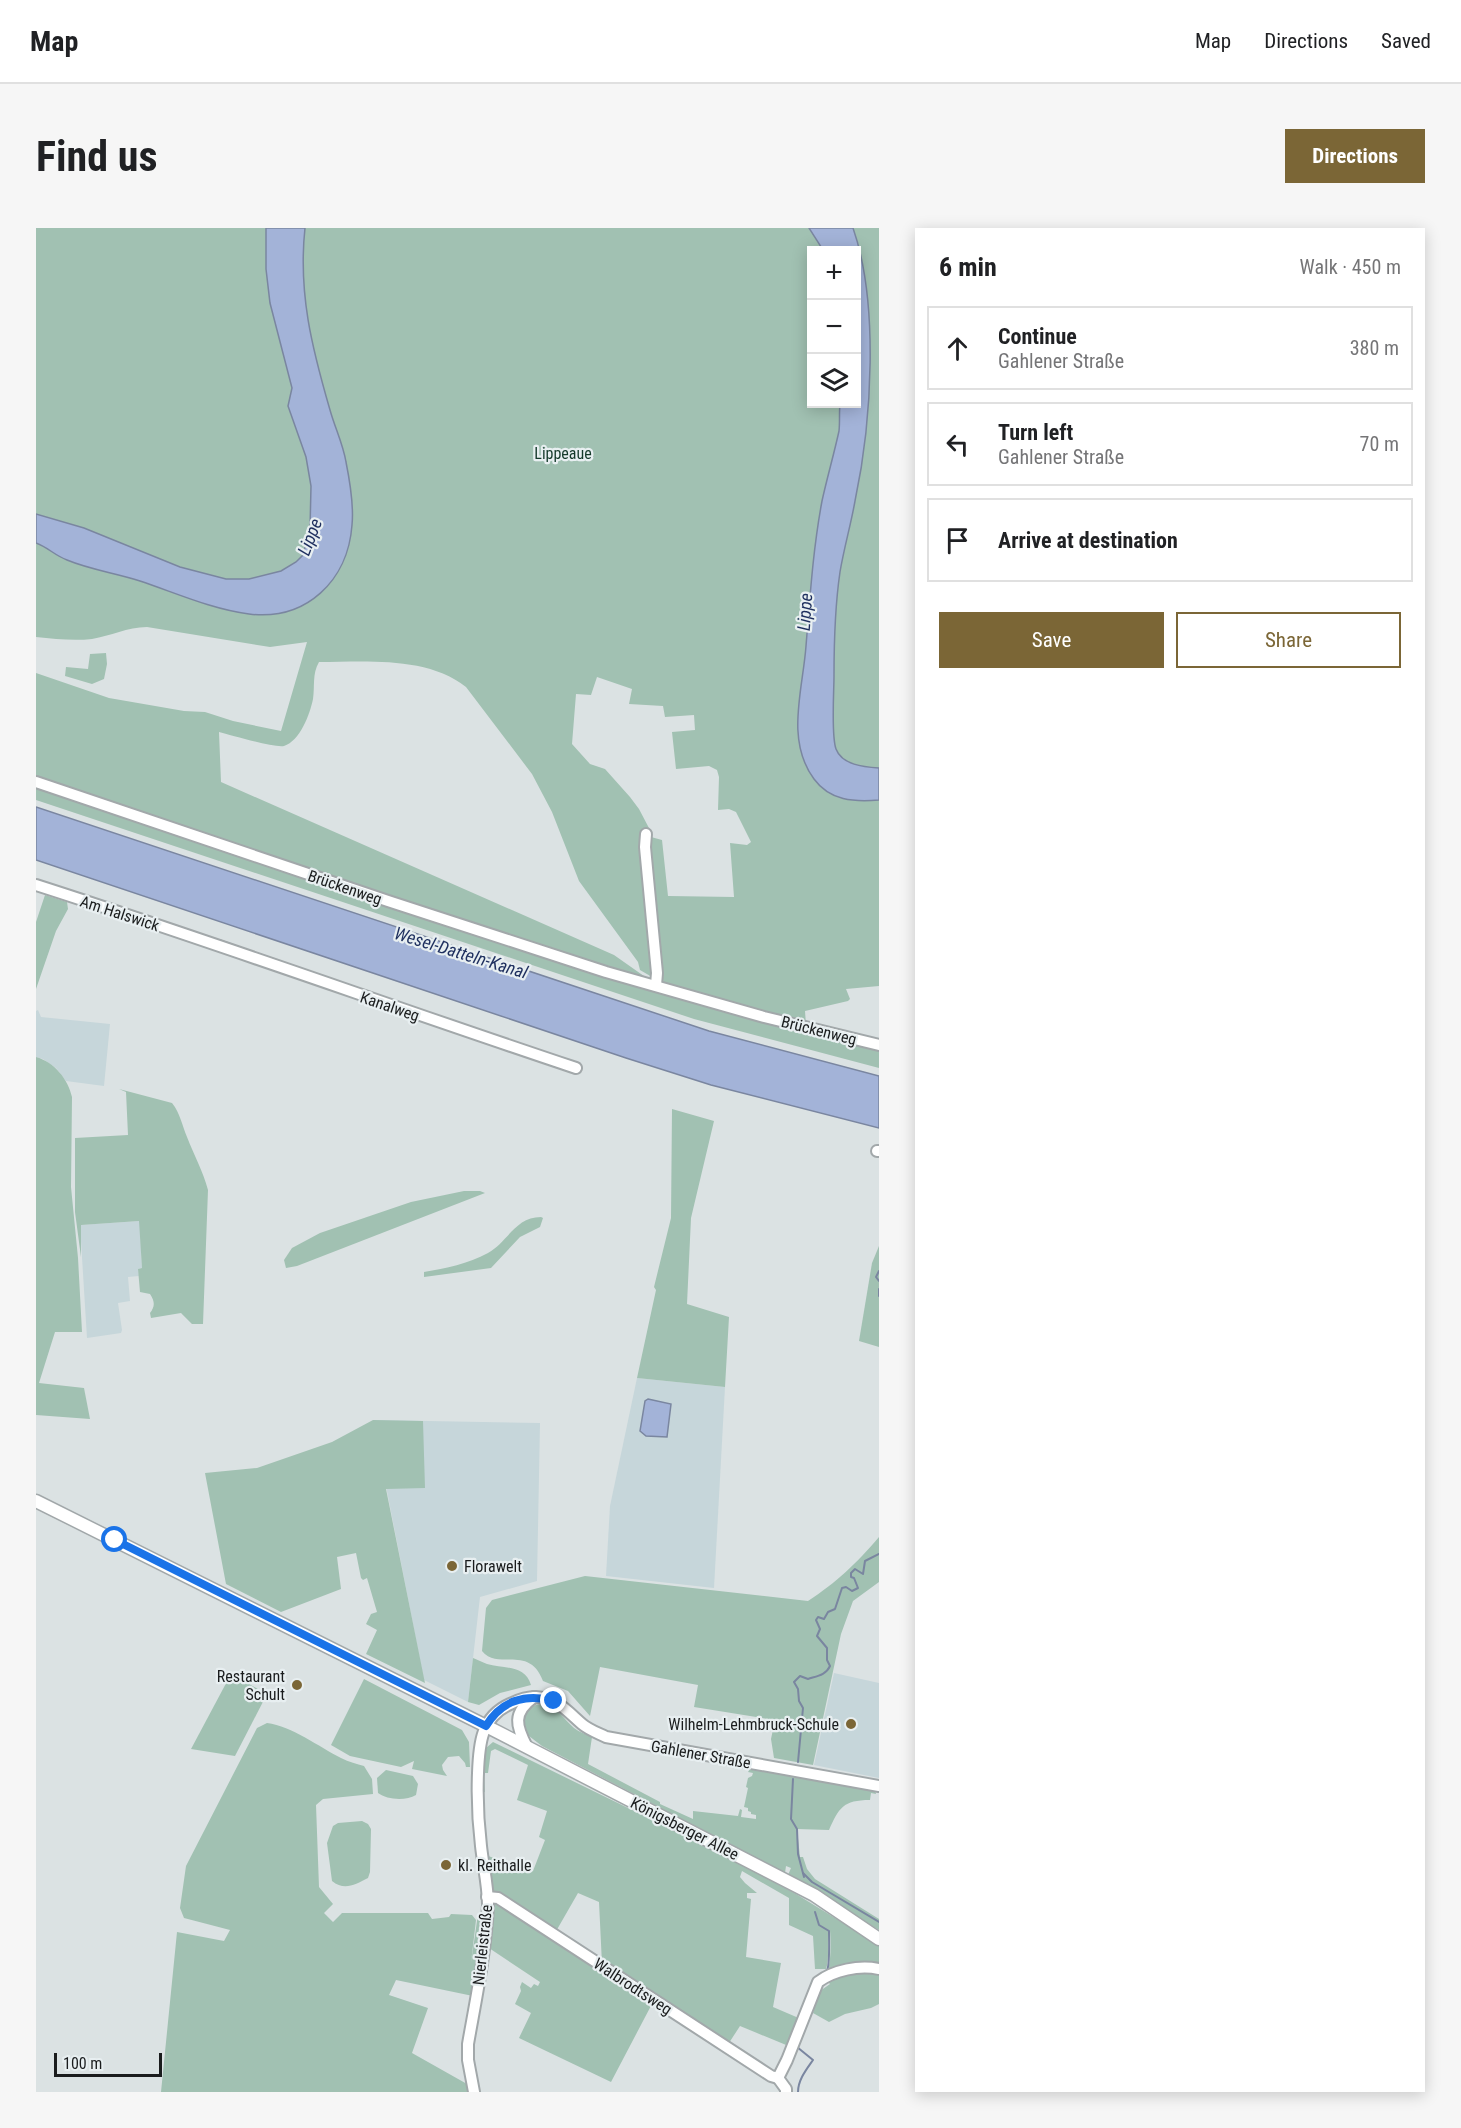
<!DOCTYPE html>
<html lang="en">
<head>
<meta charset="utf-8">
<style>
	body { margin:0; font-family:"Roboto Condensed",sans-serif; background:#f6f6f6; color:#202124 }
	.controls { position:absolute; right:18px; top:18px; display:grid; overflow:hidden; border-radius:0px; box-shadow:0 3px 15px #0003 }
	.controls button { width:54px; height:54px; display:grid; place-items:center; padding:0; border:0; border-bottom:2px solid #e0e0e0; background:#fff; color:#202124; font:30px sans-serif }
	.scale { position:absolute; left:18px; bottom:15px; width:108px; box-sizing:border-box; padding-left:6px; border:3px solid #1a1c1d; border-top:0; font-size:16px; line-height:21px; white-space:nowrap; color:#1a1c1d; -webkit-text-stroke:4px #e8eff1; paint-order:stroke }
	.stop { position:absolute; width:18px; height:18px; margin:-14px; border:4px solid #1a73e8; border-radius:50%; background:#fff }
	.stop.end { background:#1a73e8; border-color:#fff; box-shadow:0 2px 6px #0008 }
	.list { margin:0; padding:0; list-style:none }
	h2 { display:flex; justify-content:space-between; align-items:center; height:78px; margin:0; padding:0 24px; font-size:26px }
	h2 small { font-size:20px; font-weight:400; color:#757577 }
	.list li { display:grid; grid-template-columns:39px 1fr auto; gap:18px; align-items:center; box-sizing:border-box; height:84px; margin:0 12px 12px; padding:0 12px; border:2px solid #e0e0e0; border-radius:0px }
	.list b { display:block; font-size:22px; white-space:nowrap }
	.list p { margin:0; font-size:20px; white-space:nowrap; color:#757577 }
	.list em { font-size:20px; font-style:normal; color:#757577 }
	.actions { display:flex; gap:12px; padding:18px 24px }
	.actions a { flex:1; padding:14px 0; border:2px solid #7b6636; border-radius:0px; text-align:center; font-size:21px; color:#7b6636 }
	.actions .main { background:#7b6636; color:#fff }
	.icon { flex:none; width:33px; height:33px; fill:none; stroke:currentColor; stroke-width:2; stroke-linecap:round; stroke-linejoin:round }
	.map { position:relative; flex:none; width:843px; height:1864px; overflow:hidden; border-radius:0px }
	header { display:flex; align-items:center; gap:36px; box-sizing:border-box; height:84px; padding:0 30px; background:#fff; border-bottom:2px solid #e0e0e0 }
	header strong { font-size:28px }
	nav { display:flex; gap:33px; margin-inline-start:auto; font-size:21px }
	.intro { display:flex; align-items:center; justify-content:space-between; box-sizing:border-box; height:144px; padding:0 36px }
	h1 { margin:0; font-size:42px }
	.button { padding:15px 27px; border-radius:0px; background:#7b6636; color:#fff; font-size:21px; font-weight:700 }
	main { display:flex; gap:36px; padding:0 36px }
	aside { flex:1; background:#fff; border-radius:0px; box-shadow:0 3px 15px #0003 }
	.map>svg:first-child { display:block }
</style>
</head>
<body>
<header>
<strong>Map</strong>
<nav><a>Map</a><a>Directions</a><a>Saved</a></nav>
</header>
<div class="intro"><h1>Find us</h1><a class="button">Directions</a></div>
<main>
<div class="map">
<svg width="843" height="1864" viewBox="0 0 843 1864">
	<rect width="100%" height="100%" fill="#dbe2e3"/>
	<g fill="#c6d6da">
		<polygon points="2,782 5,789 74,796 68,858 30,853 20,840 7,831 0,829 0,783"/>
		<polygon points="104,993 106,1040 102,1041 103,1048 92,1049 94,1073 82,1075 86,1102 85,1105 51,1110 44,997"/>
		<polygon points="601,1150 689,1159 678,1360 570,1348 574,1278"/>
		<polygon points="337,1192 504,1195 501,1353 444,1369 432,1474 388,1452"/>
		<polygon points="798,1445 843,1455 843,1550 778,1537"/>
	</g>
	<g fill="#a1c1b2" fill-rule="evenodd">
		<path d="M0,0H843V758L810,761L814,771L812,773L769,783L770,797L629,756L625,749H616L604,742L602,734L543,653L516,584L496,546L430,459C391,428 330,434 283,434C276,446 279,458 277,471C274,486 264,513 248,518C238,520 195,507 183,504L185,554L578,727L615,753L564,739L0,551V445L73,470L148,483L169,484L197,493L245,503L271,414L234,419L111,399C91,399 75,408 56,411C38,413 19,411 0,409ZM776,22H820V176H776ZM561,449L596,461L593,476L627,478L629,489L658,487L659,502L636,504L640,541L673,538L681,542L683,549L682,582L693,581L700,584L715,614L711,617L694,615L698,669L632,668L626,612L615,609L614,602L603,581L594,569L569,541L554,536L536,516L540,466L555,467Z"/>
		<polygon points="70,425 71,436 68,451 56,456 29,448 30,439 52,441 54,426"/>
		<polygon points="0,556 361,679 843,820 843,840 658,791 0,572"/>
		<polygon points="9,667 31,674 32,681 20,703 0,761 0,694"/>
		<path d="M0,829C18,834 32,851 36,869L35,959L42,1030L46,1104H19L3,1155L48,1160L54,1191L0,1187Z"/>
		<path d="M83,861L136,875C144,885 146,897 151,909C158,927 167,943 172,962L167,1096H156L145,1085L115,1090L114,1085C119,1078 119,1074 114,1066L104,1064L102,1041L106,1040L103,993L45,997V1029L39,984V910L92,907L90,864Z"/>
		<polygon points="636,881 678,893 655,990 651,1076 693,1089 689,1159 601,1150 620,1062 618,1059 635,990"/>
		<polygon points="428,963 444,963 449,965 261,1038 250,1040 248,1032 256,1020 284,1005 375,974"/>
		<path d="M505,989L507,990L504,999L484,1009L455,1040L388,1049V1044C410,1040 432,1036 452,1025C472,1014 479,989 505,989Z"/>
		<polygon points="843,1018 843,1119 823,1113 836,1035"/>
		<polygon points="337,1192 387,1193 389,1260 350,1261 389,1455 330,1426 341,1402 330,1396 335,1386 341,1384 331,1350 327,1352 325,1350 320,1325 301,1329 305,1361 245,1384 190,1356 169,1245 221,1240 296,1214"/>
		<path d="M843,1309V1354L817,1373L805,1406L777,1537L738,1530L735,1511L739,1492L658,1479L662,1457L564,1439L554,1488L532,1463L507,1453C493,1416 462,1443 446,1423L450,1380L456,1372L549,1348L772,1373C801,1354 820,1336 843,1309Z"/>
		<path d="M437,1430C442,1432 446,1434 451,1436C467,1441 489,1436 495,1457L464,1465L443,1477L432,1474Z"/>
		<polygon points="195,1446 231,1466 199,1528 155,1521"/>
		<polygon points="328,1451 426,1502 433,1514 434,1539 430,1539 429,1535 423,1528 412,1529 406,1537 407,1542 411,1548 376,1541 378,1533 365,1539 314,1528 295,1517"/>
		<path d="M508,1476C521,1479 528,1491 538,1500C543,1504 550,1506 556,1509L552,1536L624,1574V1576L657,1591V1583L702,1588L704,1581L706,1582L705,1589L720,1591V1587L715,1586V1584L712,1583V1580L708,1579L712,1560L710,1559L712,1550L716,1548L717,1545L712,1544L716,1538L839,1562L840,1566L835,1565L834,1572C807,1572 803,1580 793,1602L761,1601L764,1629H767L771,1641L779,1651L843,1691V1702L752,1647L755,1640L750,1638L749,1645L506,1518L489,1505C485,1490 489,1476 508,1476Z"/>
		<path d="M231,1495C256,1498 283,1519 305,1530C313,1534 321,1536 328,1538L336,1551L337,1566L287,1571L280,1577L283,1659L297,1676L288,1685L297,1694L306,1685H392L396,1691L413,1689L415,1686L436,1687L440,1692L435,1735L442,1686L447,1687L437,1768L360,1752L353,1767L392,1780L376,1825L431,1856L433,1864H125L141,1704L188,1713L194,1702L148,1690L144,1680L150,1638L221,1500Z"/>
		<path d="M457,1514L678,1622L760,1666L843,1717V1736L828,1734L792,1741C795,1734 795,1711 794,1703C790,1715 794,1730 790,1741H779L777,1708L753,1697V1670L706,1643L704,1649L709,1655L721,1665H711V1670L715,1671L710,1729L745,1735L737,1779L765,1791L755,1819L704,1798L691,1818L566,1736L563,1674L542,1665L519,1705L455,1663L449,1627L497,1643L509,1612L503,1609L511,1583L481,1572L492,1537L459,1521L455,1523L452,1545H448L449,1564L445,1565L450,1520Z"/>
		<path d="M350,1542L377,1548L382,1556L380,1567C370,1573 351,1572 342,1565L341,1550Z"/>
		<path d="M326,1593L332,1596L335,1601L334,1644L332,1650C319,1657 308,1663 296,1653L291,1615L297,1598L302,1595Z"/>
		<polygon points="459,1675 463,1675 617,1774 575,1854 483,1810 495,1785 479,1776 485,1763 484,1759 486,1754 495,1760 498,1756 502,1758 504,1754 453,1720 456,1677"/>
		<polygon points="829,1742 843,1744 843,1776 835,1780 809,1786 793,1794 777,1785 784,1763 794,1756 790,1752"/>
	</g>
	<g fill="#a3b3d8" stroke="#7a86a0" stroke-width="1.5">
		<path d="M230,0H269C262,65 276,120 294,182C299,200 307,216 310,234C314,254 318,277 316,297C312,353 270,393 213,386C175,381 140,365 104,353C80,345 55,342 31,332C18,327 13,320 0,315V286L48,300L144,339L190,351H213L245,343L260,334L267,327L274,301L275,258L270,229L252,178L256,160L234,75L230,41Z"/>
		<path d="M773,0H817C843,75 836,193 819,273C815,296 808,320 804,344C799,378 798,414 798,448C798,464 795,507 800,521C806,537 828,539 843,540V572C818,574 794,573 778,551C749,512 767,461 770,418C774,369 777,321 786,273C791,250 798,226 803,203C804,194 803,185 804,176H820V22H787Z"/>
		<polygon points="0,579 673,803 843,848 843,900 675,857 590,830 0,632"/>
		<polygon points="612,1171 635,1176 631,1209 610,1208 604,1203 609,1173"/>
	</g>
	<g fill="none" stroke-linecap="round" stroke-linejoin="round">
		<g stroke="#7a86a0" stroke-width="2">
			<polyline points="183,712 257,738"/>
			<polyline points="843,1043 840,1049 843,1053"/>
			<polyline points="843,1061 843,1068"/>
			<path d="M762,1534L767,1480L763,1473L762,1461L758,1454L764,1448L772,1451C781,1448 790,1447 794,1438L791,1432V1420L781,1408L784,1401L780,1392L782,1389L788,1391L792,1384L799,1381L806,1360L810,1359L816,1363L822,1360L818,1350L815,1349V1345L819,1341L827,1346L829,1333L843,1326"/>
			<polyline points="757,1551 755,1591 761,1601 762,1626 768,1649"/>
			<polyline points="767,1645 776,1654 843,1694"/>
			<path d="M779,1684L783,1697L793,1703C793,1709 794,1738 791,1742C790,1743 788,1744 787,1745"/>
			<path d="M761,1819L777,1832C770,1842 762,1852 762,1864"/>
		</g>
		<g stroke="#a2a8aa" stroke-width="14">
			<g id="minor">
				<polyline points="0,554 352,673 570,744 728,789 843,817"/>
				<polyline points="610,606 609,619 621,745 620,757"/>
				<path d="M0,657C181,715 360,780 540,840"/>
				<polyline points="841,923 843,923"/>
				<path d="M491,1519C480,1498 476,1485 498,1469"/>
				<polyline points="451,1669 462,1670 735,1848 742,1850"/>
				<path d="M438,1864L432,1832V1816C440,1770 450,1724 452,1677C452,1657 447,1637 445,1618C442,1593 441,1570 442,1545C443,1516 445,1489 474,1476C482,1472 491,1469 500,1469C521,1470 531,1483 546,1496C553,1502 562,1505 570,1509L843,1558"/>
				<path d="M750,1864V1861L742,1850L751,1832L782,1754C798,1742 823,1737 843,1741"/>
			</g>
		</g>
		<g stroke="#a2a8aa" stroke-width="15">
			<polyline id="major" points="0,1273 450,1498 778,1667 843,1711"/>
		</g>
		<use href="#minor" stroke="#fff" stroke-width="10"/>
		<use href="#major" stroke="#fff" stroke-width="12"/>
	</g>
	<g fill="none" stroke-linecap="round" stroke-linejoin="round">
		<path stroke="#1a73e8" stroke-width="8" d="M79,1312L450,1498C465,1473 489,1465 518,1473"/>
	</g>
	<g fill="#7b6636" stroke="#e8eff1" stroke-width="2">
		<circle cx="416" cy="1338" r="6"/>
		<circle cx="261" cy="1457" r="6"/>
		<circle cx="815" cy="1496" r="6"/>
		<circle cx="410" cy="1637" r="6"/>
	</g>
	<g text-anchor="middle" stroke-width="4.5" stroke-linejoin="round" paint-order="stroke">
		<g font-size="16" fill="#133929" stroke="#e8eff1">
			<text x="527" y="231">Lippeaue</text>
		</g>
		<g font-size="16" fill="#1a1c1d" stroke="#e8eff1">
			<text transform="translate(309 659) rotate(19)" y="6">Brückenweg</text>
			<text transform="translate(84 685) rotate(18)" y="6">Am Halswick</text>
			<text transform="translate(354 778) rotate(19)" y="6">Kanalweg</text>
			<text transform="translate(783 802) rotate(14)" y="6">Brückenweg</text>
			<text transform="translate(665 1526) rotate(10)" y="6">Gahlener Straße</text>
			<text transform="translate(649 1600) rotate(27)" y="6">Königsberger Allee</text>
			<text transform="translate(446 1717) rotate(-84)" y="6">Nierleistraße</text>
			<text transform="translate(597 1758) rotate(33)" y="6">Walbrodtsweg</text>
		</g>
		<g font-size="16" fill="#1a1c1d" stroke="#e8eff1" text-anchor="start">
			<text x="428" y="1344">Florawelt</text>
			<text x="249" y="1454" text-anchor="end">Restaurant<tspan x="249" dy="18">Schult</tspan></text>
			<text x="803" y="1502" text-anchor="end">Wilhelm-Lehmbruck-Schule</text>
			<text x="422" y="1643">kl. Reithalle</text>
		</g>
		<g font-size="18" font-style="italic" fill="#1e2f5e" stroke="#e8eff1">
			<text transform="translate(274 309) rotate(-69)" y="6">Lippe</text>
			<text transform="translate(769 384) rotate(-86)" y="6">Lippe</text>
			<text transform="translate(425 725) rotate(17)" y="6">Wesel-Datteln-Kanal</text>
		</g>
	</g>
</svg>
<div class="controls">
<button>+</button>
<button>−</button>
<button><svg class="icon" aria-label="layers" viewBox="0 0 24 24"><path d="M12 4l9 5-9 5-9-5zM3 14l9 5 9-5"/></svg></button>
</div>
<div class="scale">100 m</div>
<div class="stop" style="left:79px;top:1312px"></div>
<div class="stop end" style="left:518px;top:1473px"></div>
</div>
<aside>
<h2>6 min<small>Walk · 450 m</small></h2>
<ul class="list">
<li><svg class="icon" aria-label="ahead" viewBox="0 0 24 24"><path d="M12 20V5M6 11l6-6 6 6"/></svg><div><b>Continue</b><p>Gahlener Straße</p></div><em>380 m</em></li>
<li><svg class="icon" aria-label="left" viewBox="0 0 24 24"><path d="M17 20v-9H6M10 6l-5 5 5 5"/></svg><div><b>Turn left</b><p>Gahlener Straße</p></div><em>70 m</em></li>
<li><svg class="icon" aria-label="arrive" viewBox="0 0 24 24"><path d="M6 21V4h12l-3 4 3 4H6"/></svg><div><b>Arrive at destination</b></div></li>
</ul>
<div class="actions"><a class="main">Save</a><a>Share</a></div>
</aside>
</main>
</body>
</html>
